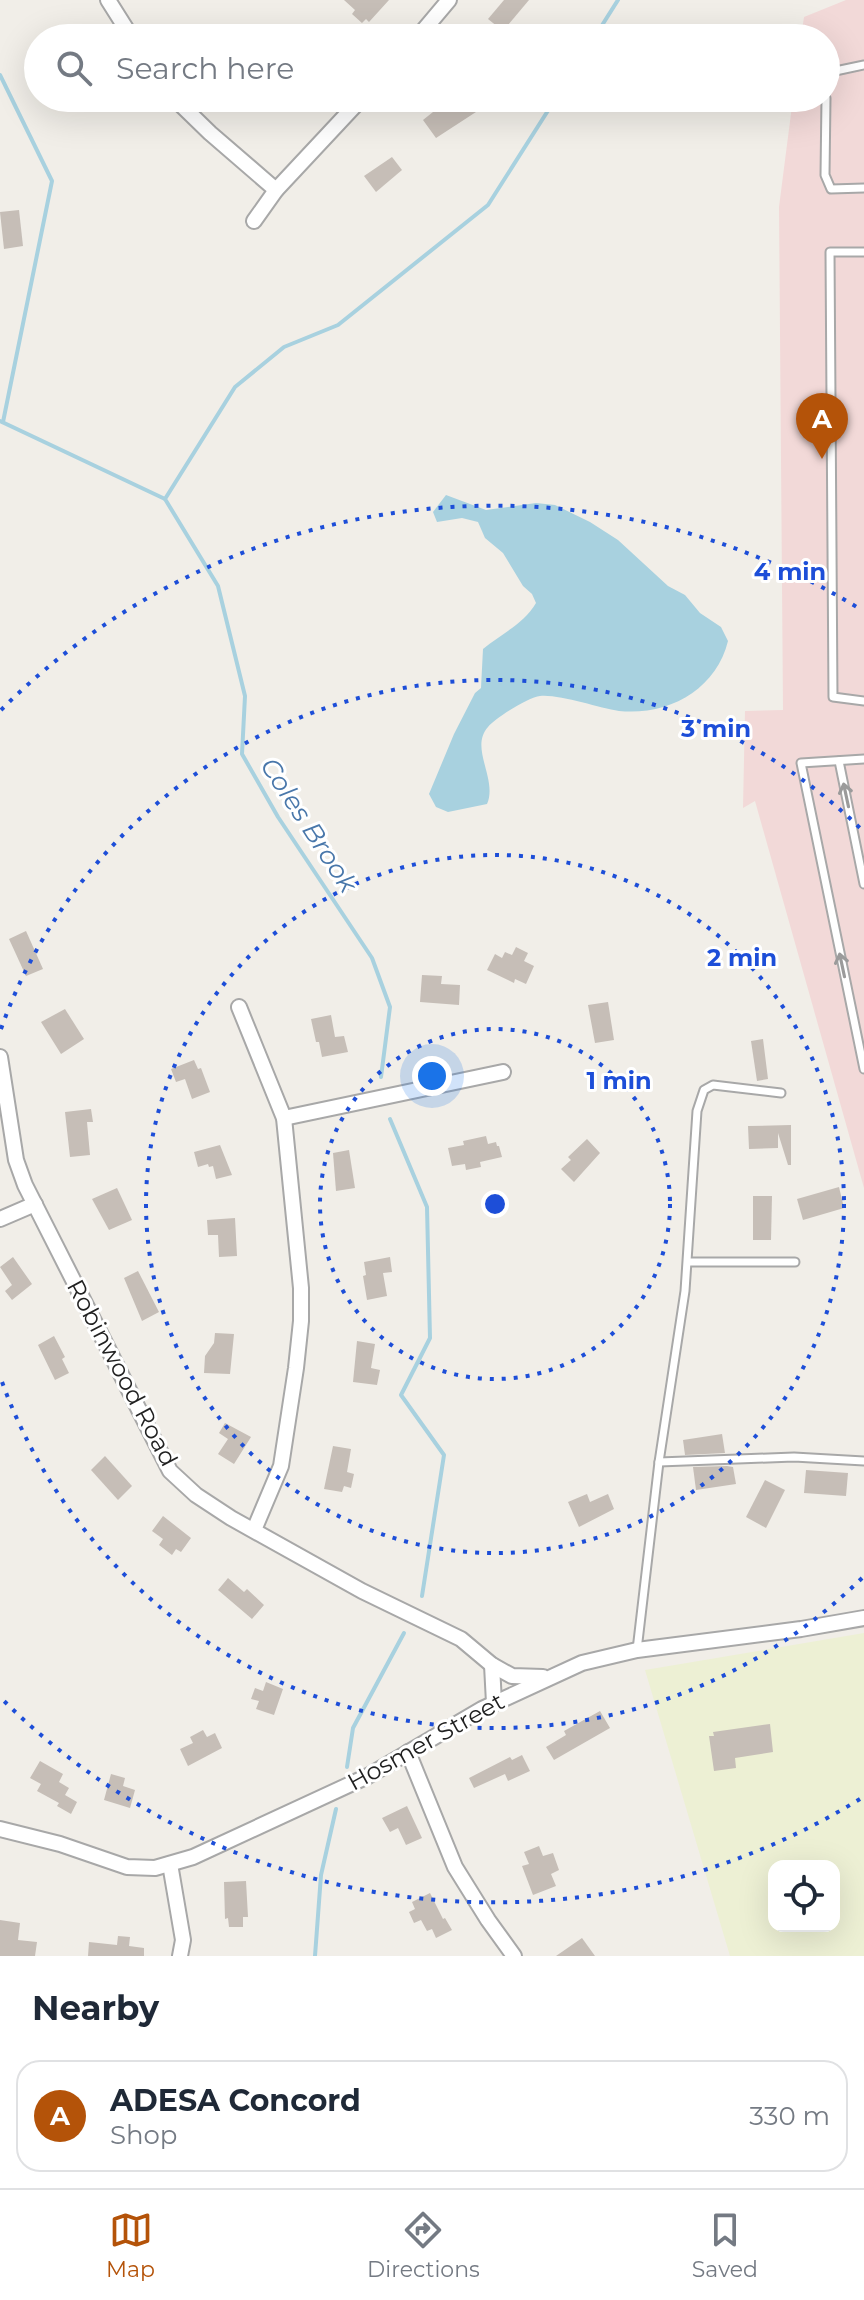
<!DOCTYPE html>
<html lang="en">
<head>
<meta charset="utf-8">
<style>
	body { margin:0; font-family:Montserrat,sans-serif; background:#f6f6f7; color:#1f2937 }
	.controls { position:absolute; right:24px; bottom:24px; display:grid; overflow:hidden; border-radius:16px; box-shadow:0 8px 32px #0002 }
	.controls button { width:72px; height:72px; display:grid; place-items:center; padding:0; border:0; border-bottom:2px solid #e0e1e3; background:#fff; color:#1f2937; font:40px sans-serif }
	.you { position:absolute; left:432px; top:1076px; width:28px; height:28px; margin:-20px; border:6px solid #fff; border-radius:50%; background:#1a73e8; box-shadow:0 0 0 12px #1a73e833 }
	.badge { display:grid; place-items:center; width:52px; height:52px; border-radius:50%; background:#b45309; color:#fff; font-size:26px; font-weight:700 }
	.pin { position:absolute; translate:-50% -66px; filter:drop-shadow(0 2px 4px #0008) }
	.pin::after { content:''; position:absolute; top:42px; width:28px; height:24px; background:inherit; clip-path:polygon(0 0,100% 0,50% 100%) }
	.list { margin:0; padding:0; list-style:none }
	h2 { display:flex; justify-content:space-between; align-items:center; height:104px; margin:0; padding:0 32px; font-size:34px }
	h2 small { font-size:26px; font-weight:400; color:#747a83 }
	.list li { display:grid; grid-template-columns:52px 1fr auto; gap:24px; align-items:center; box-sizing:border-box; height:112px; margin:0 16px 16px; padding:0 16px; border:2px solid #e0e1e3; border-radius:24px }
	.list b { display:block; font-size:30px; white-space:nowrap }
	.list p { margin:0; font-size:26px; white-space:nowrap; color:#747a83 }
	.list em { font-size:26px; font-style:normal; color:#747a83 }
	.icon { flex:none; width:44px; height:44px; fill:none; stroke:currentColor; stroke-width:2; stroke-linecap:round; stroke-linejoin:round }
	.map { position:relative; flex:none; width:864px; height:1956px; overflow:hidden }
	.search { position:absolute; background:#fff; box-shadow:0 8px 32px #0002; left:24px; right:24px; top:24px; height:88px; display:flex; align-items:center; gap:20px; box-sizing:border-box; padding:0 28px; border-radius:44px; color:#747a83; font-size:30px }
	.sheet { height:232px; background:#fff }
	nav { display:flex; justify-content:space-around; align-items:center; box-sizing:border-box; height:112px; border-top:2px solid #e0e1e3; background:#fff; font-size:22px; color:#747a83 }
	nav a { display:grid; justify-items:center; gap:4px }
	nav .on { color:#b45309 }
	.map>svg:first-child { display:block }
</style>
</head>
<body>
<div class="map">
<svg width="864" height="1956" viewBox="0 0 864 1956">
	<rect width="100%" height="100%" fill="#f1eee8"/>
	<polygon fill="#f2d9d8" points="846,0 864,0 864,1188 755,801 743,808 745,711 783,710 779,207 793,98 826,98 826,38 801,38 804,17"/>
	<path fill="#edf0d4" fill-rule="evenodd" d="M864,1633V1956H730L645,1670ZM774,1866H834V1926H774Z"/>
	<path fill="#a8d1df" d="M446,495L486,510L536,503L555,505L590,522L618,540L668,586L685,595L700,613L721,627L728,641C716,690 668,716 619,711C599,708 559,694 540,696C529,697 495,718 488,727C469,748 498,779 487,804L448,812L436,807L429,794L454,734L475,693L481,688L483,649C502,633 524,624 536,603L532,594L523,586L503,553L485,538L478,522L462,518L437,522L433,512Z"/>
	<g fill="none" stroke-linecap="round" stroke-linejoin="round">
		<g stroke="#a8d1df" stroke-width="4">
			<polyline points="594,38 618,0"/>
			<polyline points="0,75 52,181 3,422"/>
			<polyline points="0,421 165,499"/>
			<polyline points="381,1077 390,1007 372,958 278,817 242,754 245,696 218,586 165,499 235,387 284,347 338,325 488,205 556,98"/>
			<polyline points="390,1119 427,1207 430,1338 401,1395 444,1455 422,1596"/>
			<polyline points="347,1767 353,1728 404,1633"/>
			<polyline points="315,1956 321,1875 336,1809"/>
		</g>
	</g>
	<g fill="#c6beb7">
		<polygon points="344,0 389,0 369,22 366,19 362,23 352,14 355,10"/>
		<polygon points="504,0 529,0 503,31 488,19"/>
		<polygon points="458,98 465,98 476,112 436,138 423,120 443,104 446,107"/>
		<polygon points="392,157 402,170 376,192 364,176"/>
		<polygon points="19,210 23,246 4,249 0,212"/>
		<polygon points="26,931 43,969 26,976 9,939"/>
		<polygon points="516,947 528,953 524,961 534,966 526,984 515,979 514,983 487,970 495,954 502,958 505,952 512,955"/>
		<polygon points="422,975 442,976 441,984 460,985 459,1005 420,1002"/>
		<polygon points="608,1002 614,1040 595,1043 588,1005"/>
		<polygon points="65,1009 84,1039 61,1054 41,1022"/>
		<polygon points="331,1015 335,1037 344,1036 348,1052 322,1057 319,1042 316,1042 311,1019"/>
		<polygon points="763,1039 768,1079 757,1081 751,1041"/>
		<polygon points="194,1060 198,1069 201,1068 210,1092 192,1099 185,1079 176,1082 171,1069"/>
		<polygon points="91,1109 93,1122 87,1122 90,1155 70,1157 65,1112"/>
		<polygon points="791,1125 791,1165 788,1165 778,1133 778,1148 749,1149 748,1126"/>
		<polygon points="486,1136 488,1144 496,1142 497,1146 499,1146 502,1157 480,1162 481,1167 466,1170 465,1164 452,1166 448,1148 464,1145 463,1141"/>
		<polygon points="587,1139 600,1153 574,1182 561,1169 571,1160 568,1157"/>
		<polygon points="220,1145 232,1175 216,1179 213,1166 209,1167 208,1164 198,1167 194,1152"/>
		<polygon points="349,1150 355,1188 336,1191 333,1153"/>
		<polygon points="839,1187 844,1208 803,1220 797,1199"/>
		<polygon points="117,1188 132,1220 109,1230 92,1199"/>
		<polygon points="753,1196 772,1196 771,1240 753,1240"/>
		<polygon points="235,1218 237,1256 219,1257 218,1235 208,1235 207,1220"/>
		<polygon points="13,1257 32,1284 12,1300 5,1291 12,1285 0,1267"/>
		<polygon points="390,1257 392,1272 383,1273 387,1296 367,1300 363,1276 366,1275 364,1262"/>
		<polygon points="138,1271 159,1312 142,1321 124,1278"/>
		<polygon points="215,1333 234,1334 230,1374 204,1373 205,1356 214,1343"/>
		<polygon points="54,1336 65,1357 62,1359 69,1373 55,1380 38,1345"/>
		<polygon points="357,1341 375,1344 371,1368 380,1370 377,1385 353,1382"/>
		<polygon points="225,1423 251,1437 234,1464 218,1454 228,1439 219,1433"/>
		<polygon points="722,1434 725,1453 685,1455 683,1440"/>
		<polygon points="333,1446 351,1449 347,1472 354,1474 351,1488 344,1486 342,1492 324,1489"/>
		<polygon points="105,1456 132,1486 118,1500 91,1470"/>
		<polygon points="727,1466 733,1467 736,1484 696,1490 693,1467"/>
		<polygon points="806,1470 848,1473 846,1496 804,1493"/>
		<polygon points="765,1480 785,1490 766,1528 746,1517"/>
		<polygon points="587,1494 590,1502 608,1494 614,1509 579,1527 568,1502"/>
		<polygon points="163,1516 191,1538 181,1552 176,1549 172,1555 159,1545 163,1539 152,1531"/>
		<polygon points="228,1578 244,1592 247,1589 264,1605 252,1619 218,1590"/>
		<polygon points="266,1682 283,1689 274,1715 256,1709 259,1701 251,1699 255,1688 263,1691"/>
		<polygon points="600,1711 610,1728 554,1760 546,1747 566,1735 564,1731"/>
		<polygon points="770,1724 773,1752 735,1758 736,1768 714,1771 709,1736 714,1736 713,1732"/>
		<polygon points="203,1730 207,1737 215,1733 222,1748 188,1766 180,1749 193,1743 190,1737"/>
		<polygon points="522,1755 530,1771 508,1781 505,1774 474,1788 469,1778 510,1757 512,1760"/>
		<polygon points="40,1761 63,1774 59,1782 69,1788 65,1795 77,1802 71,1814 57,1806 59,1803 37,1791 41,1784 30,1778"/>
		<polygon points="111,1774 125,1778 123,1786 135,1790 130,1808 104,1800"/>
		<polygon points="407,1806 422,1838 406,1845 398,1828 390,1832 382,1818"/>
		<polygon points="539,1846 543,1856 553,1853 559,1870 551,1874 556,1886 533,1895 522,1866 529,1864 524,1852"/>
		<polygon points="246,1881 248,1917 243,1917 243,1927 229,1927 228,1918 225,1919 224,1882"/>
		<polygon points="430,1893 443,1919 445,1918 452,1930 436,1938 432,1929 427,1931 421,1920 414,1923 409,1912 415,1909 412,1902"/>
		<polygon points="0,1920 20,1923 18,1940 37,1942 35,1956 0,1956"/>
		<polygon points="118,1936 130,1937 129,1946 144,1948 144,1956 88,1956 89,1942 117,1945"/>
		<polygon points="582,1938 595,1956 556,1956"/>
	</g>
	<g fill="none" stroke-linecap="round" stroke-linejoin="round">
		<g stroke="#a8a8a8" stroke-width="11">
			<g id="lane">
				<polyline points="826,89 826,73 864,65"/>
				<polyline points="826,98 825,175 831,189 864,188"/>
				<polyline points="864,252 830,252 833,697 864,701"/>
				<polyline points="864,759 801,763 864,1069"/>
				<polyline points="839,761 864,884"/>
				<polyline points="781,1093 713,1085 704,1090 697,1111 685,1291 659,1462 794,1457 864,1461"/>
				<polyline points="688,1262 795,1262"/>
				<polyline points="637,1650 659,1462"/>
			</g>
		</g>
		<g stroke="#a8a8a8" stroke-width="18">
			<g id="street">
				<polyline points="108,0 132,38"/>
				<polyline points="417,38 449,0"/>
				<polyline points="174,98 210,133 276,190"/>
				<polyline points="254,221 276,190 362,98"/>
				<polyline points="239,1007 284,1118 301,1288 301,1321 296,1368 281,1466 254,1530"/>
				<polyline points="0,1057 16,1160 25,1185 170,1471 196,1495 231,1518 362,1591 461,1639 492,1665 512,1676 543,1677"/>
				<polyline points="284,1118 503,1072"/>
				<polyline points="0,1219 35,1204"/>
				<polyline points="492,1665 494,1703"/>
				<polyline points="408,1752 455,1867 488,1920 514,1956"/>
				<polyline points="0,1829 60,1844 127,1867 155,1868 193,1857 368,1776 482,1709 582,1663 637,1650 801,1629 864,1618"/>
				<polyline points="170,1864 183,1940 180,1956"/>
			</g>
		</g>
		<use href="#lane" stroke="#fff" stroke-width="7"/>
		<use href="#street" stroke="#fff" stroke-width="14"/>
	</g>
	<defs><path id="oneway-shaft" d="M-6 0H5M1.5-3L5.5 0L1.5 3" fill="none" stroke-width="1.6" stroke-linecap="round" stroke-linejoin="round" transform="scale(2)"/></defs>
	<g stroke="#9b9b9b">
		<use href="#oneway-shaft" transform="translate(846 795) rotate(-102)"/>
		<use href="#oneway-shaft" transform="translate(842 965) rotate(-102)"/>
	</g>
	<g fill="none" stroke="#1d4ed8" stroke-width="4" stroke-dasharray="4 8">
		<circle cx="495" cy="1204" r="175"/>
		<circle cx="495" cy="1204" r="349"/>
		<path d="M862 1578A524 524 0 0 1 1 1379M1 1029A524 524 0 0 1 862 830"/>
		<path d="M860 1799A698 698 0 0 1 1 1698M1 710A698 698 0 0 1 860 609"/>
	</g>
	<g text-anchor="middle" stroke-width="6" stroke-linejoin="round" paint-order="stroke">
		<g font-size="24" fill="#212121" stroke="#fff">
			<text transform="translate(122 1373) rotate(62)" y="8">Robinwood Road</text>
			<text transform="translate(426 1742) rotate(-29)" y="8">Hosmer Street</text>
		</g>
		<g font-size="26" font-style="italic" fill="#4977aa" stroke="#fff">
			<text transform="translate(309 825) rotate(57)" y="9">Coles Brook</text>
		</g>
	</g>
	<circle cx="495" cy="1204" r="12" fill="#1d4ed8" stroke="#fff" stroke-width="4"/>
	<g font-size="24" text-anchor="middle" font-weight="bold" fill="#1d4ed8" stroke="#fff" stroke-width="6" stroke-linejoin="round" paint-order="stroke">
		<text x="790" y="580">4 min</text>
		<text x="716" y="737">3 min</text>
		<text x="742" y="966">2 min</text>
		<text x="619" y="1089">1 min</text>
	</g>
</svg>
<div class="controls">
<button><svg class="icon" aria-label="locate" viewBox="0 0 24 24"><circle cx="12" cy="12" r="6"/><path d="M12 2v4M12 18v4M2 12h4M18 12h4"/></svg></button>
</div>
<div class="you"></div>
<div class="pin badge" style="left:822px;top:459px">A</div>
<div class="search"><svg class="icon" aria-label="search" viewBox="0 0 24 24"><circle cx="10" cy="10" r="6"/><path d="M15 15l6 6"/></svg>Search here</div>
</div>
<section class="sheet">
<h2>Nearby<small></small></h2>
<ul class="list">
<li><span class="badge">A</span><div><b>ADESA Concord</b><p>Shop</p></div><em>330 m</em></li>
</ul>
</section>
<nav>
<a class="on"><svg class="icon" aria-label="map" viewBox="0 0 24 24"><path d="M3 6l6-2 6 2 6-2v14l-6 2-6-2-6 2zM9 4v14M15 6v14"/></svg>Map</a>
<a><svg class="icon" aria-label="directions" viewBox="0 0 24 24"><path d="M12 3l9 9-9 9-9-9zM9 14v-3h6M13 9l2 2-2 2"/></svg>Directions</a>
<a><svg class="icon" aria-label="saved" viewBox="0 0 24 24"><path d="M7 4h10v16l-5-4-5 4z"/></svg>Saved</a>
</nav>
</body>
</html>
